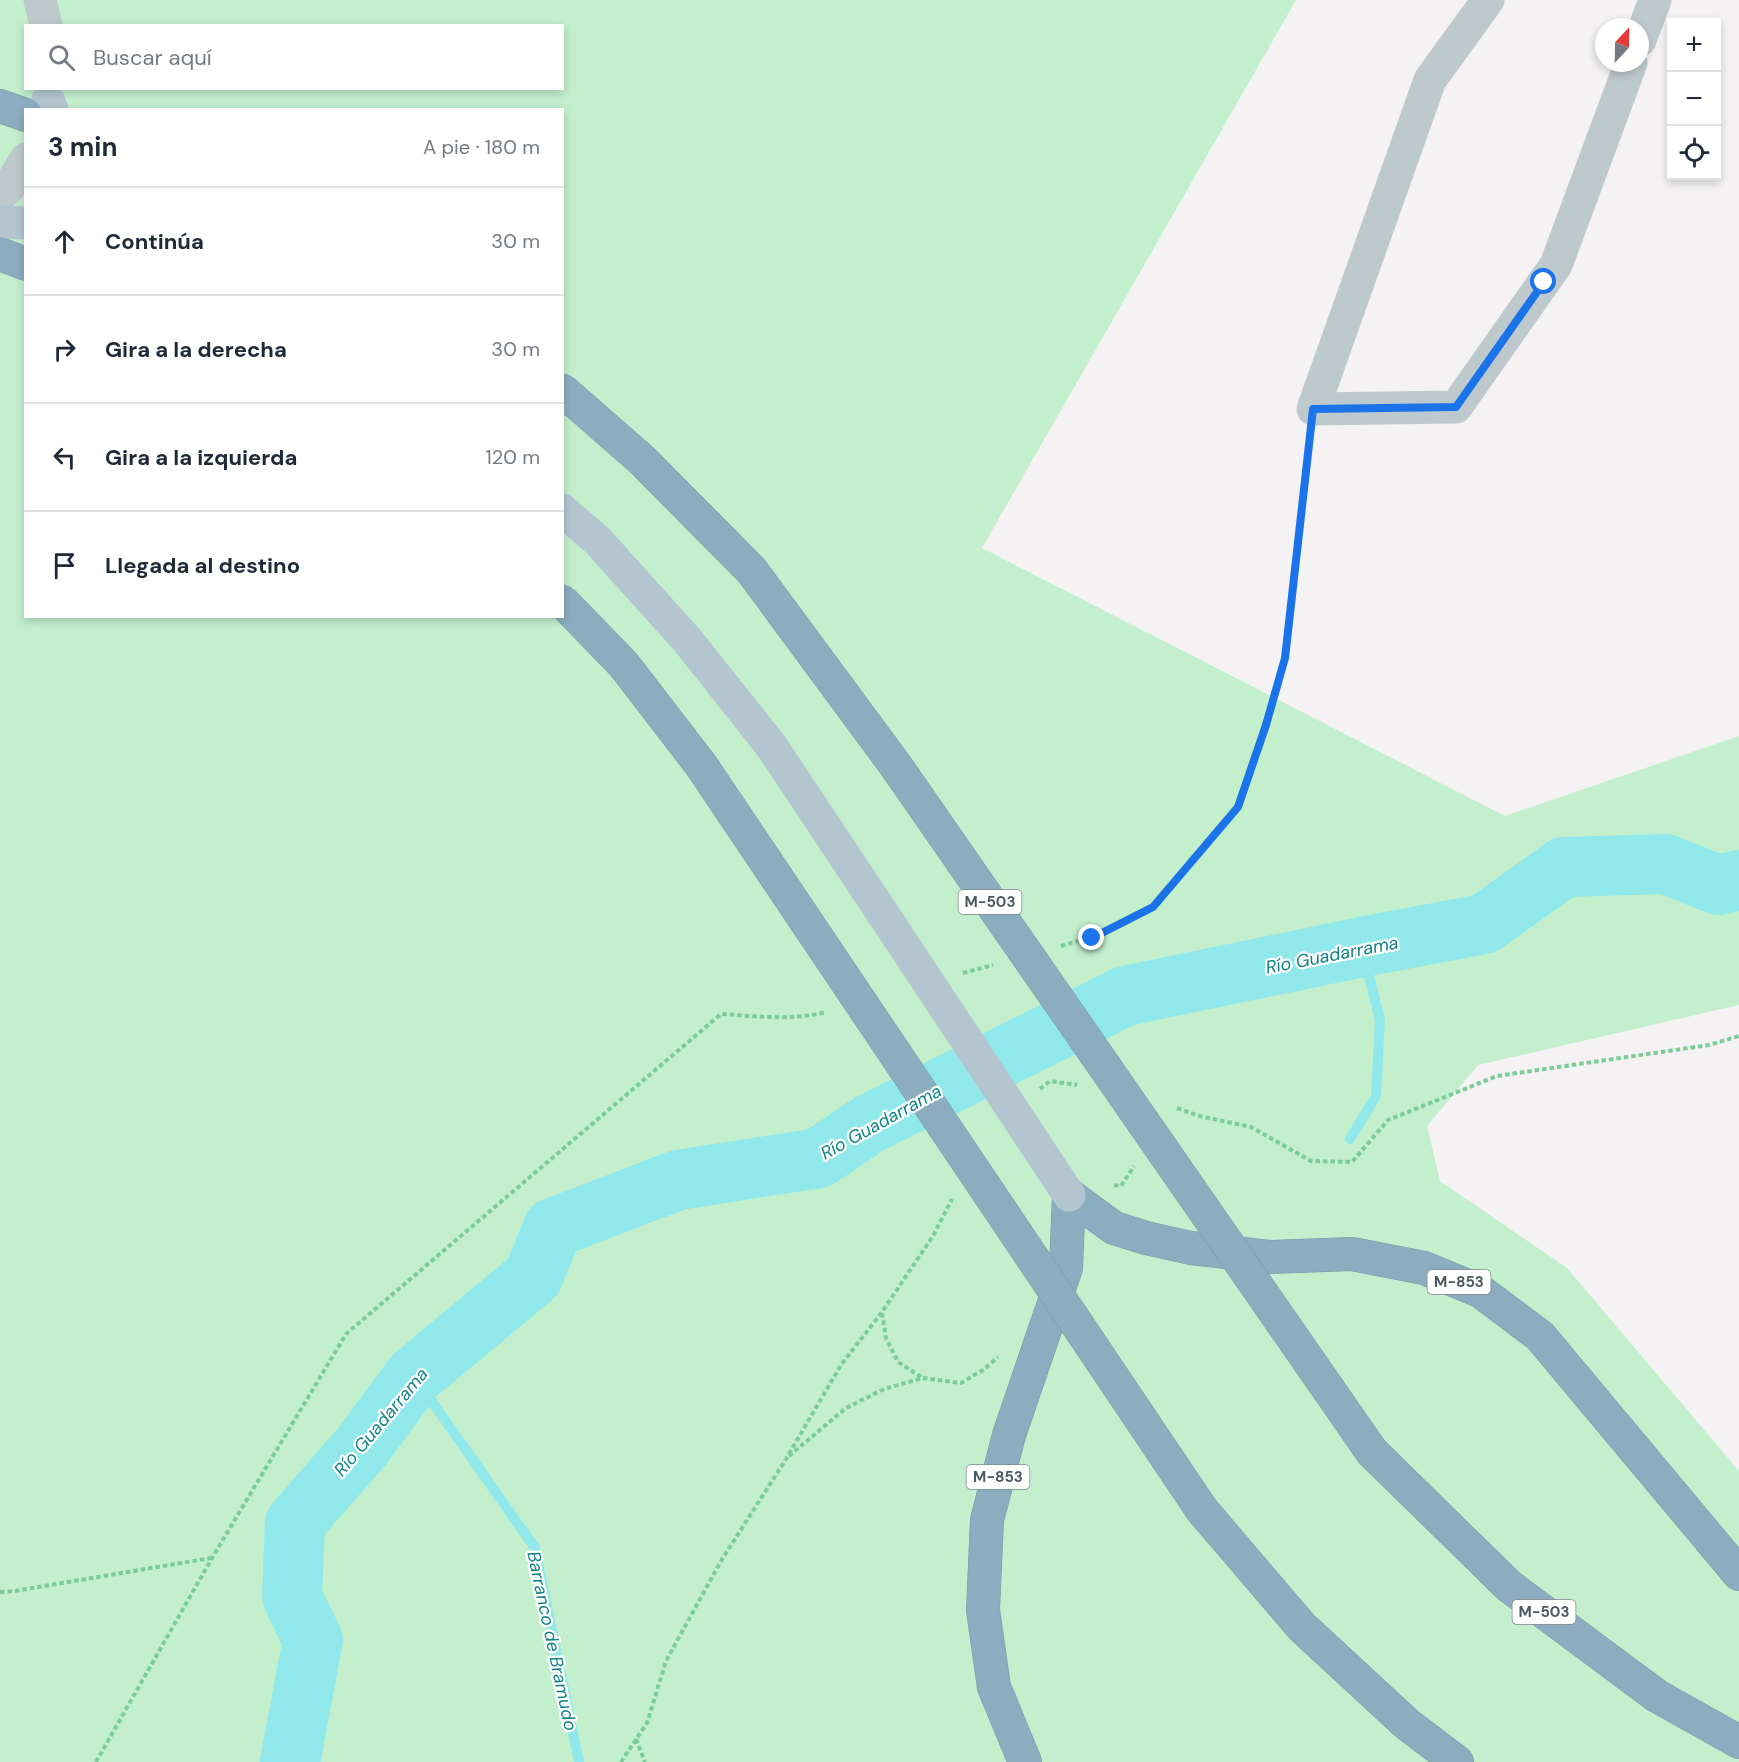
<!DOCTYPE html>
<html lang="es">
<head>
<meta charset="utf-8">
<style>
	body { margin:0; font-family:"DM Sans",sans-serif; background:#f6f6f7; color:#1f2937 }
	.controls { position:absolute; right:18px; top:18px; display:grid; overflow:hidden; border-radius:0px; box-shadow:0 3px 9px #0003 }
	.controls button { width:54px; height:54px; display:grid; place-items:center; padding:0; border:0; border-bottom:2px solid #e0e1e3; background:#fff; color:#1f2937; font:30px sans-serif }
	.compass { position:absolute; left:1595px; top:18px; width:54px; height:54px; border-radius:50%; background:#fff; box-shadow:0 3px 9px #0003; rotate:22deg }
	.stop { position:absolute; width:18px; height:18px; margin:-14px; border:4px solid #1a73e8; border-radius:50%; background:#fff }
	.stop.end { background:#1a73e8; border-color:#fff; box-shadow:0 2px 6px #0008 }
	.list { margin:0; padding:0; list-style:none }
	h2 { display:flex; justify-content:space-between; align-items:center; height:78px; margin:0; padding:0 24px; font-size:26px }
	h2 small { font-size:20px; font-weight:400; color:#747a83 }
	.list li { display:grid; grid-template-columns:39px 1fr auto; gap:18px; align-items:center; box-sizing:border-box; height:108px; padding:0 24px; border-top:2px solid #e0e1e3 }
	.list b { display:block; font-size:22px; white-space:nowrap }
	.list em { font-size:20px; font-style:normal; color:#747a83 }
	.icon { flex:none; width:33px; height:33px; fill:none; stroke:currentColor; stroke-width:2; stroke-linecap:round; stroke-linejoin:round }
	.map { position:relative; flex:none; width:1739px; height:1762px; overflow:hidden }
	.search { position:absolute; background:#fff; box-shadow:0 3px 9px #0003; left:24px; top:24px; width:540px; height:66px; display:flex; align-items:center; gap:15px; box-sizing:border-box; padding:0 21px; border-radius:0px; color:#747a83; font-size:22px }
	.panel { position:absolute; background:#fff; box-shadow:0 3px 9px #0003; left:24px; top:108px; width:540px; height:510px; border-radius:0px }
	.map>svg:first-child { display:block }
</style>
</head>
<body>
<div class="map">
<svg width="1739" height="1762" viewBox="0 0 1739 1762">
	<rect width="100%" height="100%" fill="#f4f2f3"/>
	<path fill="#c3efcd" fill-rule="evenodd" d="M0,0H1296L982,548L1505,816L1739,736V1005L1478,1065L1427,1126L1440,1181L1567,1268L1739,1471V1762H0ZM26,26H562V88H26ZM26,110H562V616H26Z"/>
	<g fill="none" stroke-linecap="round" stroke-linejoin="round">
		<g stroke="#91e8eb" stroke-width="10">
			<polyline points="1350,1139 1376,1096 1380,1020 1362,947"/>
			<polyline points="414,1376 535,1548 579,1762"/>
		</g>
		<polyline stroke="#91e8eb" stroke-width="60" points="290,1762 313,1640 292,1597 295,1523 364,1444 414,1376 533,1277 553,1228 678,1180 819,1158 869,1124 1125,996 1362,947 1484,924 1564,867 1666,864 1718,885 1739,880"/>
		<g stroke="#7799ab" stroke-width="34">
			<g id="highway">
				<polyline points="0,106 26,115"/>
				<polyline points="0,254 26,264"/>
				<polyline points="1069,1195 1114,1228 1146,1238 1191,1248 1269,1257 1352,1254 1424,1268 1480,1291 1540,1336 1739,1574"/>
				<polyline points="1372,1452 1509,1586 1657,1696 1739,1742"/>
				<polyline points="1202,1510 1302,1627 1407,1724 1457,1762"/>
				<polyline points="1025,1762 994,1687 983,1610 987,1520 1009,1435 1066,1268 1069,1195"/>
			</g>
		</g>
		<g stroke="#7bcd97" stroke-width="4" stroke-dasharray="4.5 3" stroke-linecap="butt">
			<polyline points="1061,946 1092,937 1153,907 1238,807 1266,725 1285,658 1310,442"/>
			<polyline points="963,973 993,965"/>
			<polyline points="1040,1089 1050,1081 1077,1085"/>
			<polyline points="1177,1108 1199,1116 1251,1127 1311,1161 1352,1162 1388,1120 1497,1076 1709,1045 1739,1036"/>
			<polyline points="1114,1185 1121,1186 1134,1166"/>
			<polyline points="882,1313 886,1338 898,1362 923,1378"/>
			<polyline points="789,1456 846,1408 884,1389 923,1378 961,1383 983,1370 998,1357"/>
			<polyline points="0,1592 15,1591 211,1558"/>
			<polyline points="636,1739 645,1762"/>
			<path d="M96,1762L212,1558L346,1334L721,1014C755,1016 792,1021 826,1012"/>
			<polyline points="621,1762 647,1723 666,1661 721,1561 786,1459 841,1365 882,1312 933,1236 952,1199"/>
		</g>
		<g stroke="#bec9ce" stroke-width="33">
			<polyline points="40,0 46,26"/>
			<polyline points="1488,0 1430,80 1313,409 1456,407 1556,265 1631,63"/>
			<polyline points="1640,40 1655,0"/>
			<polyline points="0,196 9,187 26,159"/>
		</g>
		<g stroke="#b3c6d0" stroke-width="33">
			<polyline points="48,100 52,110"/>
			<polyline points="0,222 26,223"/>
			<polyline points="562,510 597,540 688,641 772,747 893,929"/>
		</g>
		<use href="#highway" stroke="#8cadbf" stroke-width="33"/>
		<g stroke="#7799ab" stroke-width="34" stroke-linecap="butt">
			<g id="highway-bridge">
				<polyline points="562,390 642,460 752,571 896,766 1372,1452"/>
				<polyline points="562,601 624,665 701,765 1202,1510"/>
			</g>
		</g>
		<polyline stroke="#b3c6d0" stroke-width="33" points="893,929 1069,1195"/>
		<use href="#highway-bridge" stroke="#8cadbf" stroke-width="33"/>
	</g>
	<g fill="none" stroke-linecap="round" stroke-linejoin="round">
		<polyline stroke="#1a73e8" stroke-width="8" points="1092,938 1153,907 1238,807 1266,725 1285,658 1313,409 1456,407 1544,282"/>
	</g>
	<g text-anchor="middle" stroke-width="4.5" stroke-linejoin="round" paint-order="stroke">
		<g fill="#fff" stroke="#808b90" stroke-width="1.5">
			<rect x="958.5" y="890" width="63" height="24" rx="4.5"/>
			<rect x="1427.5" y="1270" width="63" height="24" rx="4.5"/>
			<rect x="966.5" y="1465" width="63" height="24" rx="4.5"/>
			<rect x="1512.5" y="1600" width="63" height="24" rx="4.5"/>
		</g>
		<g font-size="15" font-weight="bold" fill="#4a5960">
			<text x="990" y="907">M-503</text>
			<text x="1459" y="1287">M-853</text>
			<text x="998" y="1482">M-853</text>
			<text x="1544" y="1617">M-503</text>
		</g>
		<g font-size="18" font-style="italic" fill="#108286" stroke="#fff">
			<text transform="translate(1332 955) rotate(-11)" y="6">Río Guadarrama</text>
			<text transform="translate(881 1122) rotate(-29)" y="6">Río Guadarrama</text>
			<text transform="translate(381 1422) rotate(-50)" y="6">Río Guadarrama</text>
			<text transform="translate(552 1641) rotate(78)" y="6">Barranco de Bramudo</text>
		</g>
	</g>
</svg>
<div class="controls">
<button>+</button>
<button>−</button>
<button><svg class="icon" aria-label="locate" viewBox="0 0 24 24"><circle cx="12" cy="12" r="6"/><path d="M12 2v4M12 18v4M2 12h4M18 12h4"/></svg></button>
</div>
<svg class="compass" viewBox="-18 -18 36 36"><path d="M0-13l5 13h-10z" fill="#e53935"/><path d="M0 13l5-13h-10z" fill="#747a83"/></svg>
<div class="stop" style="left:1544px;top:282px"></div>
<div class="stop end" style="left:1092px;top:938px"></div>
<div class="search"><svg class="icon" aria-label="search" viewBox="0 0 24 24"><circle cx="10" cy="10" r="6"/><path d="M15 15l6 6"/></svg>Buscar aquí</div>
<section class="panel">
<h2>3 min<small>A pie · 180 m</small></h2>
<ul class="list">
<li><svg class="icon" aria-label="ahead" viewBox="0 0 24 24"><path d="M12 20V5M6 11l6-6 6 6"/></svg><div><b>Continúa</b></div><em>30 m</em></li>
<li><svg class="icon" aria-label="right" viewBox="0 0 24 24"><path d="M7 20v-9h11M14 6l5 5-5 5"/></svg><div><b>Gira a la derecha</b></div><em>30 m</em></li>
<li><svg class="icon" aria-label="left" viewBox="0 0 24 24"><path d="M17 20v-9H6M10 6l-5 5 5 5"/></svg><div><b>Gira a la izquierda</b></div><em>120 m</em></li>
<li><svg class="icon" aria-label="arrive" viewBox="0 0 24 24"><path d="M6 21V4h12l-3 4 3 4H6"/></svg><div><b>Llegada al destino</b></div></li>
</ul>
</section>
</div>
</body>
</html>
